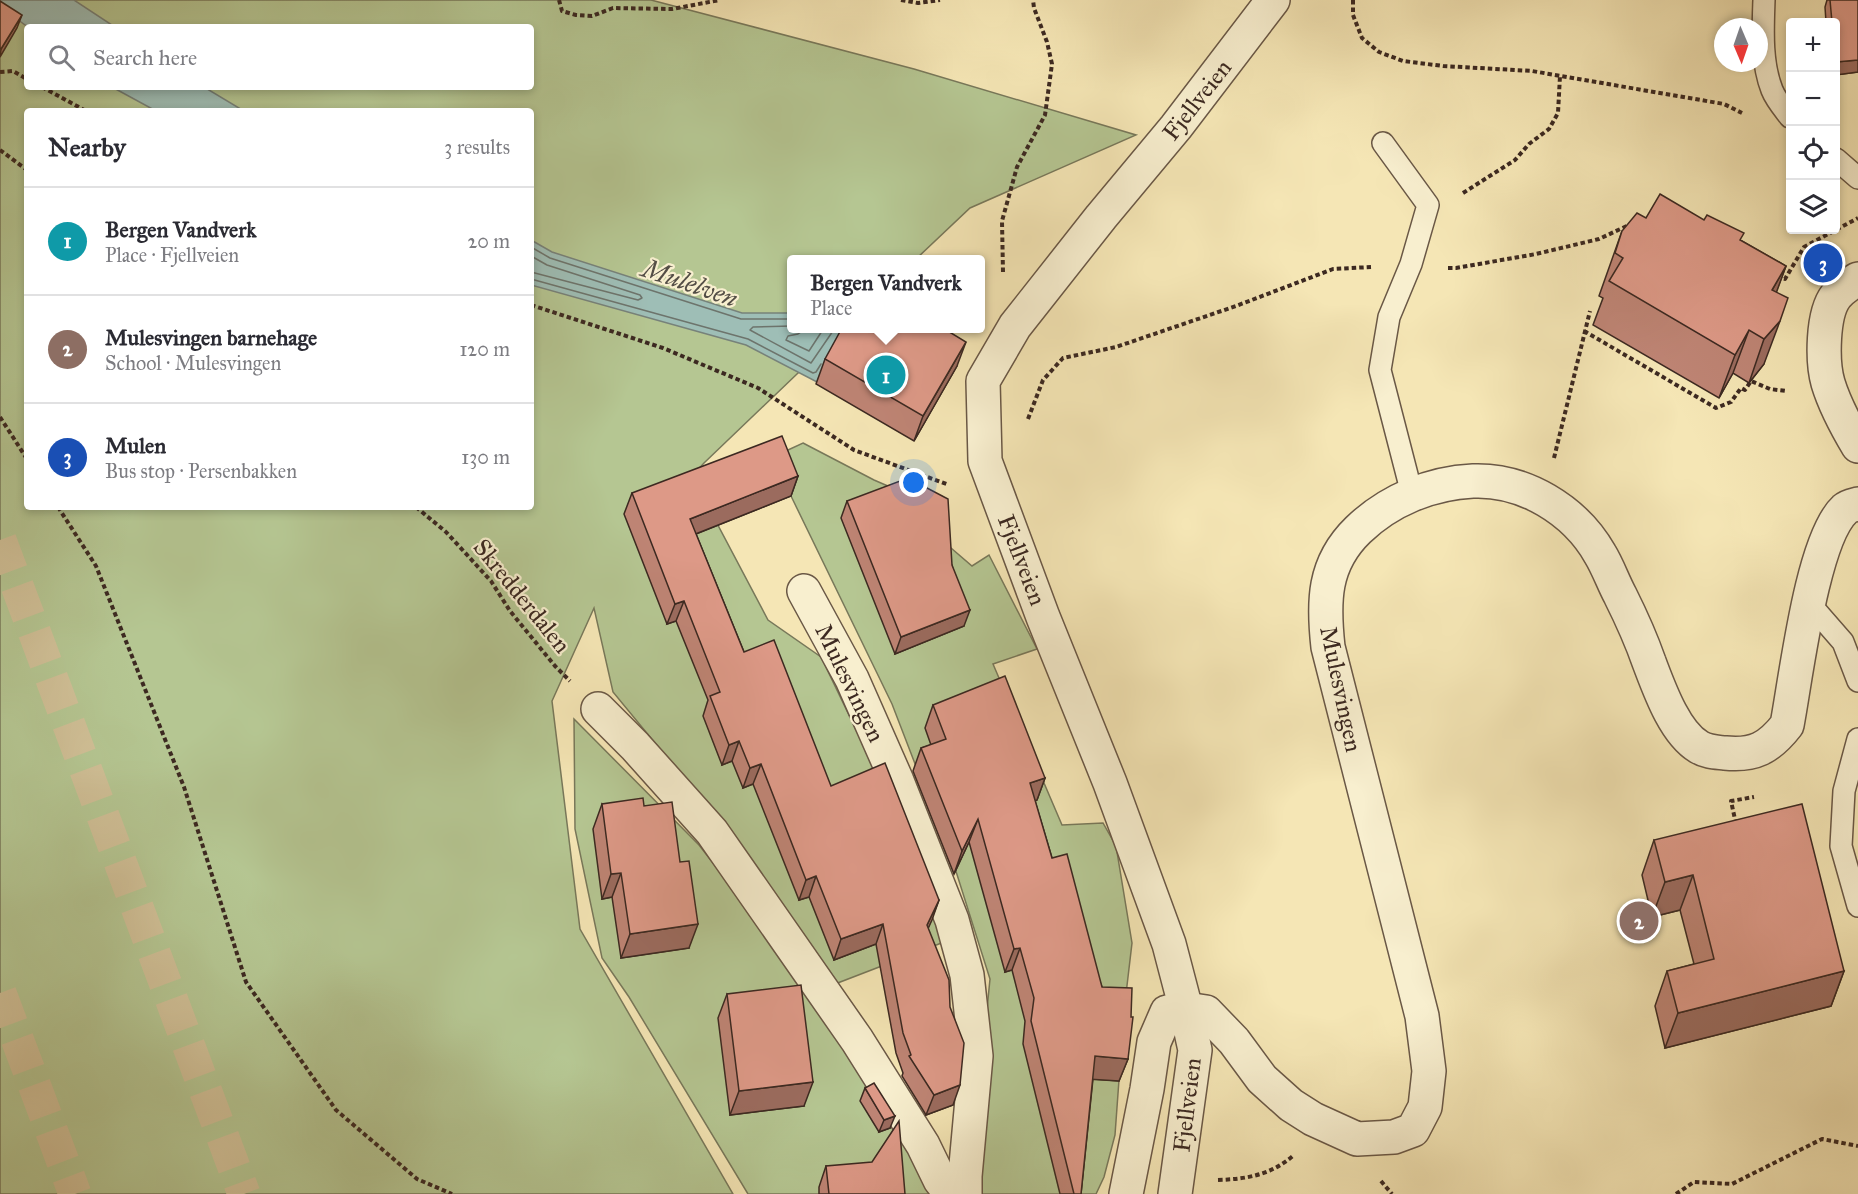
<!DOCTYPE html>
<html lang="en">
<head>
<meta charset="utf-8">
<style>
	body { margin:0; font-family:"IM FELL Great Primer",serif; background:#f7f7f7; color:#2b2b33 }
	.controls { position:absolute; right:18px; top:18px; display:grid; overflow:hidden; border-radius:6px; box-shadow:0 3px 9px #0003 }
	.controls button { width:54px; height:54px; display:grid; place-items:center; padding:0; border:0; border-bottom:2px solid #e1e1e2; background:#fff; color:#2b2b33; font:30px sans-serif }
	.compass { position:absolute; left:1714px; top:18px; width:54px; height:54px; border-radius:50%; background:#fff; box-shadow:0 3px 9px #0003; rotate:178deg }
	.you { position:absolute; left:914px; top:483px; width:21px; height:21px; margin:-15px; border:4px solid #fff; border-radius:50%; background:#1a73e8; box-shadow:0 0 0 9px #1a73e833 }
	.badge { display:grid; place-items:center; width:39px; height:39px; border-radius:50%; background:#8f2418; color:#fff; font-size:20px; font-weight:700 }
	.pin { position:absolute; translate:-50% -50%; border:3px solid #fff; box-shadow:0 2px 6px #0006 }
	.popup { position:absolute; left:787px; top:255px; width:198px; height:78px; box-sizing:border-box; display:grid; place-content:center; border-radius:6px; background:#fff; filter:drop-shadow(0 2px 4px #0005); font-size:20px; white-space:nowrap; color:#7c7c81 }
	.popup b { font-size:22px; color:#2b2b33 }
	.popup::after { content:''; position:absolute; left:50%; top:100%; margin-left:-12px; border:12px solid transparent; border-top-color:#fff }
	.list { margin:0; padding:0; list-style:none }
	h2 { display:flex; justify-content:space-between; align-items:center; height:78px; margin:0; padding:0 24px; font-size:26px }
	h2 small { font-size:20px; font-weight:400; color:#7c7c81 }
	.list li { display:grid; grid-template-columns:39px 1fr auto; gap:18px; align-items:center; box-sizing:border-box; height:108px; padding:0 24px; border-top:2px solid #e1e1e2 }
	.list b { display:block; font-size:22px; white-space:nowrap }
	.list p { margin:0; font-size:20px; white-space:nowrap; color:#7c7c81 }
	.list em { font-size:20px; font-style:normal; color:#7c7c81 }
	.icon { flex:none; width:33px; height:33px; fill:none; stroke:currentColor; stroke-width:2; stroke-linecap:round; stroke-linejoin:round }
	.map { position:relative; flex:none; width:1858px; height:1194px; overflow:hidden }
	.search { position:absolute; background:#fff; box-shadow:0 3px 9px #0003; left:24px; top:24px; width:510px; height:66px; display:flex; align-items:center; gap:15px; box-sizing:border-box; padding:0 21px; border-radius:6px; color:#7c7c81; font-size:22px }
	.panel { position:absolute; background:#fff; box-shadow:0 3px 9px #0003; left:24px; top:108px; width:510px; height:402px; border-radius:6px }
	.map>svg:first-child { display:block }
</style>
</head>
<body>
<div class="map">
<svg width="1858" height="1194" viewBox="0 0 1858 1194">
	<rect width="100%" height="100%" fill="#f5e6b5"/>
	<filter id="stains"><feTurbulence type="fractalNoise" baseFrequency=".00333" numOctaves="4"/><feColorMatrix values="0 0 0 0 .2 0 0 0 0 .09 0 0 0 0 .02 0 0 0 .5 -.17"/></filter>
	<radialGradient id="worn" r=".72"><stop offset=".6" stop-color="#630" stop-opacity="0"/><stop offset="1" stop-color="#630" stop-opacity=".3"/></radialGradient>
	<g fill="#b5c692" stroke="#78785a" stroke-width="1.5" fill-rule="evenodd">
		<path d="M0,0H651L914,69L1136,135L970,208L916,259L792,260V328L844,329L704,463L683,486L702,495L768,620L821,657L874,767L944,942L835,984L739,845L613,692L594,608L552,701L580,929L733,1194H0ZM27,27H531V87H27ZM27,111H531V507H27Z"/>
		<polygon points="803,443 874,480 941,509 944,542 972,566 989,555 1037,649 993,664 1062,825 1103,823 1116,846 1132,943 1124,1011 1115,1135 1104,1177 1096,1194 982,1194 980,1188 985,1029 990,979 954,865 892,704 791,496 775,456"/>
		<polygon points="574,719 699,845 794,967 935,1194 748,1194 629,997 602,958 575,829"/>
	</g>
	<g fill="#9ebeb6" stroke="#77827a" stroke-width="1.5">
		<polygon points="0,0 74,0 115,27 28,27 0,7"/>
		<polygon points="112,87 204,87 244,111 156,111"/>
		<polygon points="531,240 552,252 742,313 791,313 792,328 851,329 817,382 746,345 531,285"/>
	</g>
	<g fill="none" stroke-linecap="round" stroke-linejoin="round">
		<g stroke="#6d746c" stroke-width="1.5">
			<polyline points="531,247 550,258 741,319 792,319"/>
			<polyline points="531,256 547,265 640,295 642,298 638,300 531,272"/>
			<polyline points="531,279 748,339 813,373 816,372 821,364"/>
			<polyline points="792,326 753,327 750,330 811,363 835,328"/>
			<polyline points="807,328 798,334 788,336 786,340 809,351 824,328"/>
		</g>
		<g stroke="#d0c097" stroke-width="33" stroke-dasharray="33 16" stroke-linecap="butt">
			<polyline points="0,540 244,1194"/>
			<polyline points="0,993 75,1194"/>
		</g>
		<g stroke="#6a5846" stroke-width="24">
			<g id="service">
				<path d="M1764,0C1763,29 1761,62 1772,90C1776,100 1784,109 1790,117"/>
				<polyline points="1383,143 1428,205 1411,264 1389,317 1380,370 1412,494"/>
				<polyline points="1836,159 1858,178"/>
				<polyline points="1809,603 1843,642 1858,681"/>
				<polyline points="1858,739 1844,791 1841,846 1858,906"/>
			</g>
		</g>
		<g stroke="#6a5846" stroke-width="36">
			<g id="minor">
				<polyline points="804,591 852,679 897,781 952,920 967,975 976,1056 965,1176 965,1194"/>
				<polyline points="598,709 635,746 712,832 857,1040 923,1145 940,1180 951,1194"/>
				<path d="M1126,1194L1147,1089L1154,1042L1167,1012L1186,1009L1206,1012L1234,1041L1262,1079L1291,1105L1313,1119L1357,1139L1394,1137L1413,1130L1425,1107L1429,1071L1422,1016L1328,647C1323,602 1323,564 1358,530C1389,500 1431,483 1473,481C1524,479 1575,510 1600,554C1608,567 1613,582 1620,595C1631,617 1641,639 1649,662C1659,688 1674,732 1699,747C1707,752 1716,752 1725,753C1754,756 1769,748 1787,725C1796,678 1812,539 1845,509C1848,506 1854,505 1858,504"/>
				<polyline points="1175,1194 1195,1050 1186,1009 1169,944 1110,783 1043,617 985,461 983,381 1015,326 1101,217 1176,127 1273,0"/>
			</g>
		</g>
		<g stroke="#6a5846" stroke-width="36">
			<path id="tertiary" d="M1858,279C1851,283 1841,290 1836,296C1822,314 1822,362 1828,383C1835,406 1846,426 1858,446"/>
		</g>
		<g stroke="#3c2921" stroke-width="4" stroke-dasharray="4.5 3" stroke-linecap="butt">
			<polyline points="559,0 562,11 576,15 592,16 613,8 672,9 720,0"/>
			<polyline points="901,0 918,3 940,0"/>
			<polyline points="1353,0 1353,15 1362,38 1379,52 1403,61 1443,66 1532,71 1724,104 1742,113"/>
			<polyline points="0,72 13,71 27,79"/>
			<polyline points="42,87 86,111"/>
			<polyline points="0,150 27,170"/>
			<polyline points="1463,193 1515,160 1529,144 1549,129 1558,113 1560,76"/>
			<polyline points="1448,268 1456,268 1536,254 1599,239 1629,225"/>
			<polyline points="1003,272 1002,221 1017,167 1045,115 1052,64 1047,42 1034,8 1033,0"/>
			<polyline points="1777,276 1785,279 1804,247 1858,218"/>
			<polyline points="531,305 663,348 758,388 854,450 949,485"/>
			<polyline points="1584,331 1716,408 1731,402 1741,388 1745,390 1751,381 1770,389 1786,391"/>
			<polyline points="0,417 27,459"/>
			<polyline points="1028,419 1043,380 1063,358 1116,347 1236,306 1333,269 1371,267"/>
			<polyline points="1554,458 1590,311"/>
			<polyline points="58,507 96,566 184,787 246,982 336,1110 417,1179 452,1194"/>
			<polyline points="416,507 446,532 491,581 510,611 555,666 570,681"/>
			<polyline points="1736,824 1731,801 1754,797"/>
			<path d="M1218,1180C1247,1179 1271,1175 1294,1155"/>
			<polyline points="1381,1181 1392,1194"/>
			<polyline points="1676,1194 1694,1182 1732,1184 1822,1139 1858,1146"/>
		</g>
		<use href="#service" stroke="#f8efcf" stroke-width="21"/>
		<use href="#minor" stroke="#f8efcf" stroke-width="33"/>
		<use href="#tertiary" stroke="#f8efcf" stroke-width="33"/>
	</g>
	<g fill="#be8474" stroke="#3c2921" stroke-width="1.5">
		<polygon points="1827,0 1858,0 1858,72 1836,75 1836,22 1826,22 1825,7"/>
		<polygon points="1646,218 1742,241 1786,266 1776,292 1764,364 1749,383 1733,373 1719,398 1593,325 1603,298 1599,296 1622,231"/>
		<polygon points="825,359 957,366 914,441 816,384"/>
		<polygon points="798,476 791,496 696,534 744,652 831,786 939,900 928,928 953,1105 926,1115 902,1076 903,1073 896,1053 876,944 834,960 809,897 799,900 753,784 743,788 732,761 722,765 703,716 708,700 676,621 667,624 624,514 632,493"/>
		<polygon points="847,501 952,565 964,626 895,654 841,518"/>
		<polygon points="933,705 1045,778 1037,800 1035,801 1052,858 1102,987 1128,1059 1119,1081 1093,1079 1081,1194 1060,1194 1023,1044 1025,1021 1012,970 1005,972 969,842 954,874 913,771 921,748 931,745 925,728"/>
		<polygon points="602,804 689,948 621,958 612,897 602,899 593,829"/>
		<polygon points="1654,840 1844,971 1831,1006 1665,1048 1655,1006 1667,971 1694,964 1680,910 1652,917 1642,875"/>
		<polygon points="727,994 804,1106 730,1115 718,1018"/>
		<polygon points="865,1088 890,1128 879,1132 860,1101"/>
		<polygon points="826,1166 905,1194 819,1194 819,1187"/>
	</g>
	<g fill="#9b6b5e" stroke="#3c2921" stroke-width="1.5">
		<polygon points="22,15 17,28 0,57 1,49"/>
		<polygon points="1858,60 1858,72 1836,75 1836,62"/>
		<polygon points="1786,266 1770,310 1772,290"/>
		<polygon points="1780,321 1764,364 1749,383 1764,339"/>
		<polygon points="1749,330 1733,373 1719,398 1735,355"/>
		<polygon points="966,342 957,366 914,441 923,416"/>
		<polygon points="798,476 791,496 683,539 690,519"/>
		<polygon points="684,601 676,621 667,624 675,604"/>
		<polygon points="970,610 964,626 895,654 901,637"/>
		<polygon points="739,741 732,761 722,765 729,745"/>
		<polygon points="761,764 753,784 743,788 750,768"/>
		<polygon points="1045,778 1037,800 1022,806 1030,783"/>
		<polygon points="978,819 969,842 954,874 962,851"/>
		<polygon points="621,873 612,897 602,899 611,874"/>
		<polygon points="1693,875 1680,910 1652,917 1665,882"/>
		<polygon points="816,876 809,897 799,900 806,880"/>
		<polygon points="939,900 932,920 920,946 927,925"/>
		<polygon points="698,924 689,948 621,958 630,934"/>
		<polygon points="883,924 876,944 834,960 841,939"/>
		<polygon points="1020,948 1012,970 1005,972 1014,949"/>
		<polygon points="1844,971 1831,1006 1665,1048 1678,1013"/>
		<polygon points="1095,1056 1128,1059 1119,1081 1087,1079"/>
		<polygon points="813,1082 804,1106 730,1115 739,1091"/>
		<polygon points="960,1085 953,1105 926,1115 934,1095"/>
		<polygon points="895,1116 890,1128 879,1132 884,1120"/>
	</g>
	<g fill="#dd9987" stroke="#3c2921" stroke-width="1.5">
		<polygon points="1830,0 1858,0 1858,60 1836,62 1836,22 1832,22"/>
		<polygon points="0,1 22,15 1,49 0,48"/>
		<polygon points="1660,194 1704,220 1707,215 1744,233 1740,240 1786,266 1772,290 1788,298 1780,321 1764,339 1749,330 1735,355 1609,281 1623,258 1615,253 1622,231 1637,213 1646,218"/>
		<polygon points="842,328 943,328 966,342 923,416 825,359"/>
		<polygon points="782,436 798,476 690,519 744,652 774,640 831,786 885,763 939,900 927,925 949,980 950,1007 964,1043 960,1085 934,1095 909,1056 911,1055 903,1033 883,924 841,939 816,876 806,880 761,764 750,768 739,741 729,745 710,696 720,692 684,601 675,604 632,493"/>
		<polygon points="908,478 948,499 952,565 970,610 901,637 847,501"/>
		<polygon points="1005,676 1045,778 1030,783 1052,858 1067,854 1102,987 1132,988 1131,1017 1133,1017 1128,1059 1095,1056 1081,1194 1074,1194 1031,1021 1034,998 1020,948 1014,949 978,819 962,851 921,748 946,739 933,705"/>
		<polygon points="643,798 644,806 672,802 680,862 689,861 698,924 630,934 621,873 611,874 602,804"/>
		<polygon points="1802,804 1844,971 1678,1013 1667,971 1714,959 1693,875 1665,882 1654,840"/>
		<polygon points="801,985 813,1082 739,1091 727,994"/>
		<polygon points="874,1083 895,1116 884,1120 865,1088"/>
		<polygon points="899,1121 905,1194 829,1194 826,1166 872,1162"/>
	</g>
	<g text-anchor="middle" stroke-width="4.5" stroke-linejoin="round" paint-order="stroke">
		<g font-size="24" fill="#3c2921" stroke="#f8efcf">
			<text transform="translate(1197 100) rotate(-52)" y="8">Fjellveien</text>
			<text transform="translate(1022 560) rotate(69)" y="8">Fjellveien</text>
			<text transform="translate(522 596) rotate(51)" y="8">Skredderdalen</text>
			<text transform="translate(850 683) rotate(64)" y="8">Mulesvingen</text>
			<text transform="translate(1341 689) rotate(78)" y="8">Mulesvingen</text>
			<text transform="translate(1187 1105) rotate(-83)" y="8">Fjellveien</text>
		</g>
		<g font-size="26" font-style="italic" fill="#544e46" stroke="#f8efcf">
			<text transform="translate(690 283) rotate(19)" y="9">Mulelven</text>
		</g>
	</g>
	<rect width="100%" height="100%" filter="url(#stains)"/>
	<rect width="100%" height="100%" fill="url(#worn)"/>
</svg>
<div class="controls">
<button>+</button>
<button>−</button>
<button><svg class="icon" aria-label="locate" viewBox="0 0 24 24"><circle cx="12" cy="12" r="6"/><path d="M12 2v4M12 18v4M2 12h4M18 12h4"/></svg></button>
<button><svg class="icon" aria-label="layers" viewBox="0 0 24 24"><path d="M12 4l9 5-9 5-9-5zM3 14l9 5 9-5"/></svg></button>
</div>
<svg class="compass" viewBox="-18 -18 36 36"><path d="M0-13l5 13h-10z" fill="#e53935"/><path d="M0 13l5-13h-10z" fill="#7c7c81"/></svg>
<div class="you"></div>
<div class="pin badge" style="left:886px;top:375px;background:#0f9aa8">1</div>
<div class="popup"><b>Bergen Vandverk</b>Place</div>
<div class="pin badge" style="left:1639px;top:921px;background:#8d6e63">2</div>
<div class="pin badge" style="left:1823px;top:263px;background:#1a4fb4">3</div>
<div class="search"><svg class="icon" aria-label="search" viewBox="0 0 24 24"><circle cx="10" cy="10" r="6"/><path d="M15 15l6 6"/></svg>Search here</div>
<section class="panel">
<h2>Nearby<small>3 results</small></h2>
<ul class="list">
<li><span class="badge" style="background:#0f9aa8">1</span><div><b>Bergen Vandverk</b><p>Place · Fjellveien</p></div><em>20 m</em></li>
<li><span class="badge" style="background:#8d6e63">2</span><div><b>Mulesvingen barnehage</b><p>School · Mulesvingen</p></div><em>120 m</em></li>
<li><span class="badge" style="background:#1a4fb4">3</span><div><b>Mulen</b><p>Bus stop · Persenbakken</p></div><em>130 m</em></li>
</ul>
</section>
</div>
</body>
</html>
